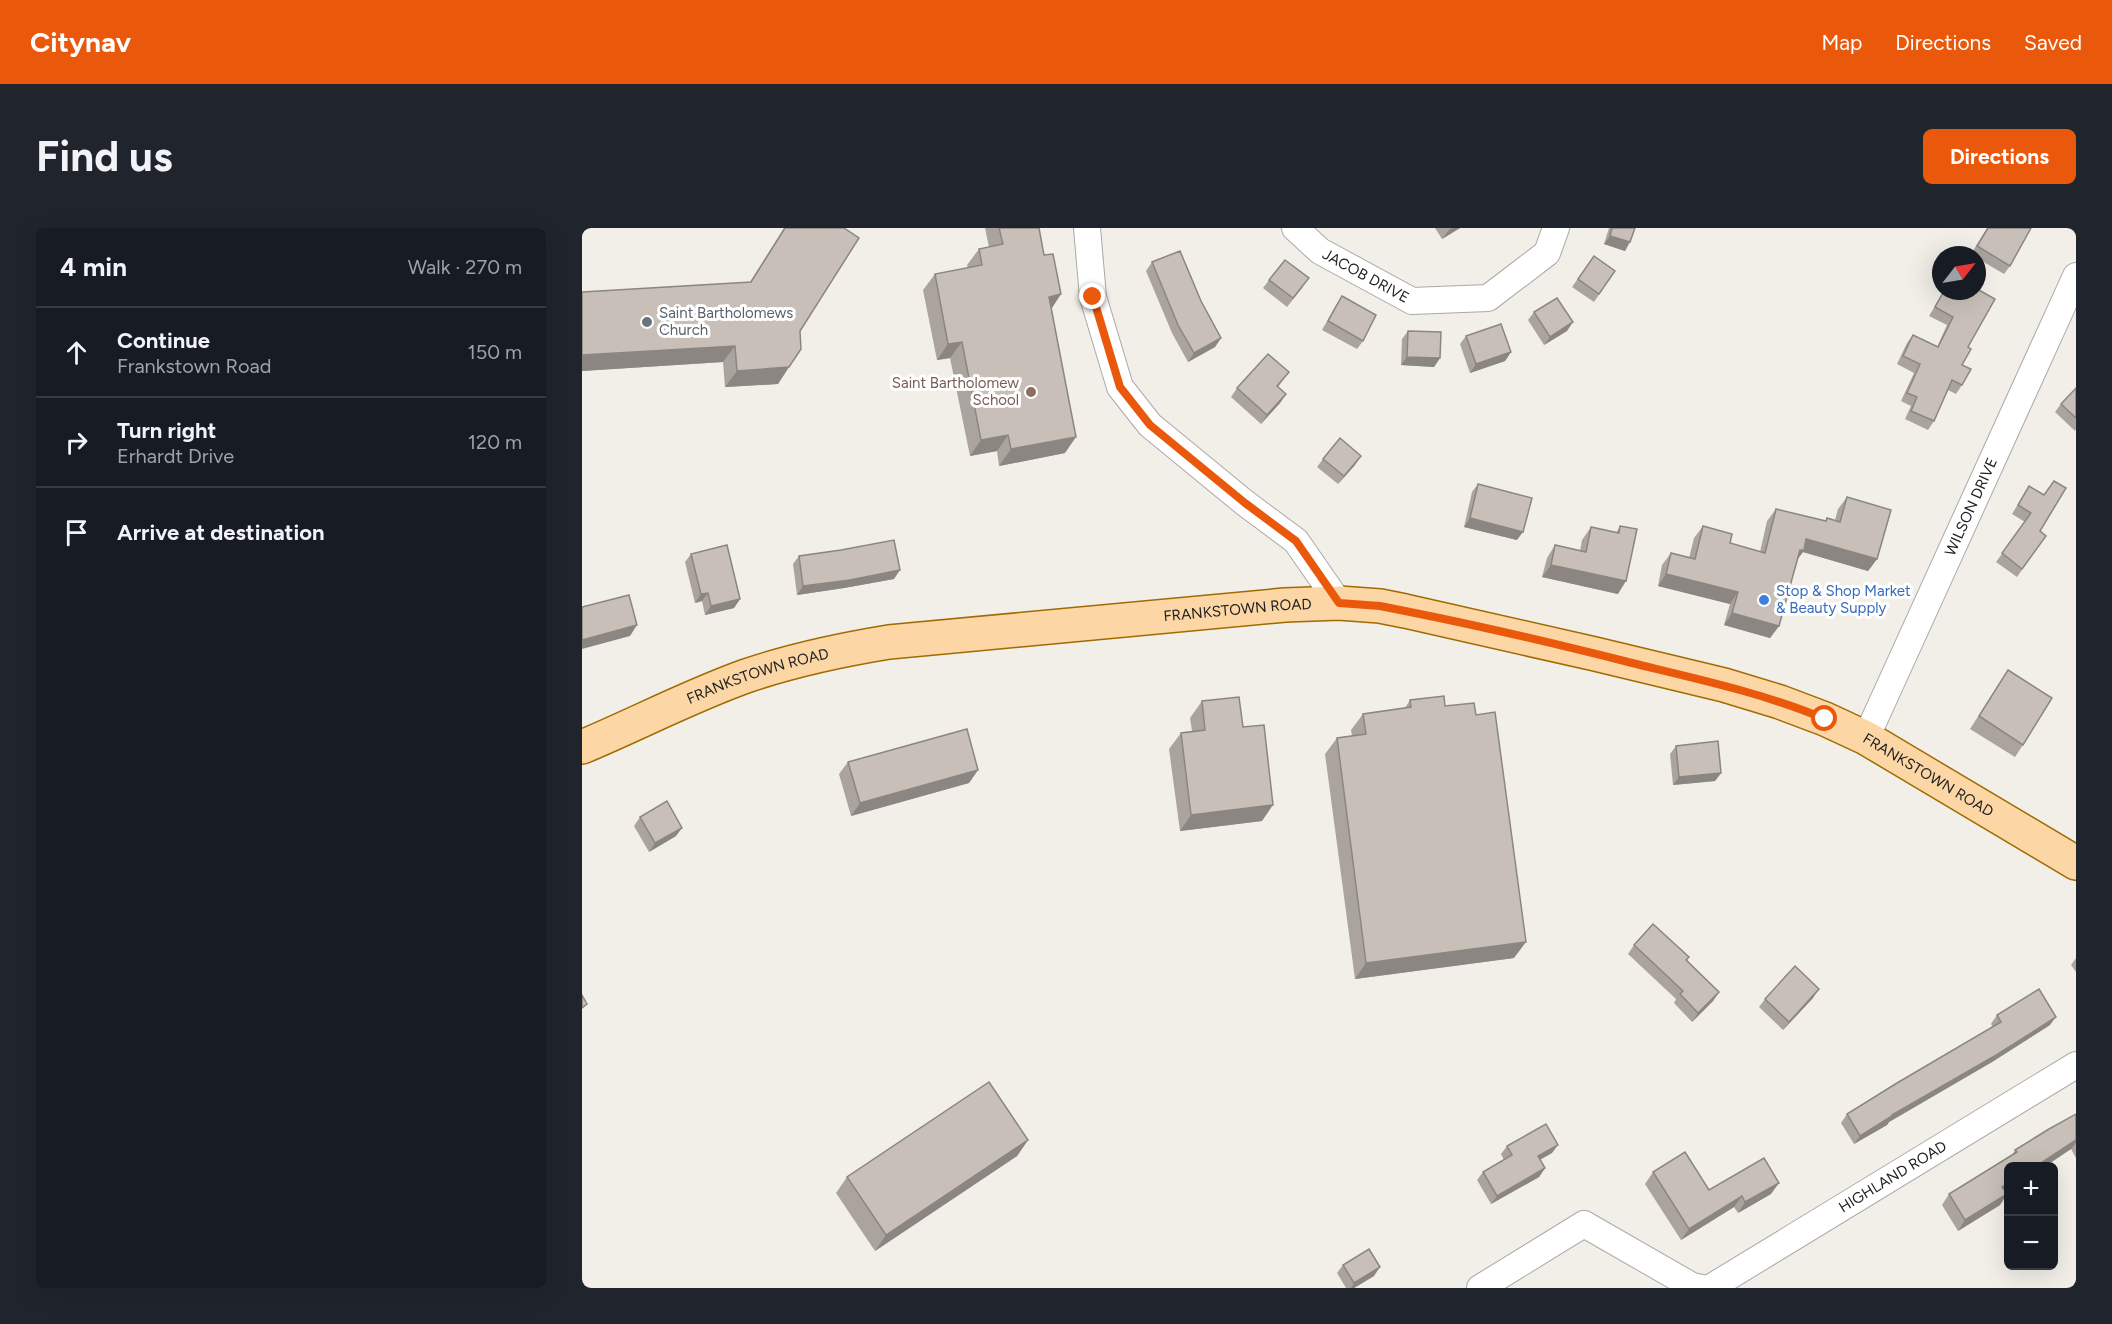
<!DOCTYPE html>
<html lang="en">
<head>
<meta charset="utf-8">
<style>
	body { margin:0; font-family:Figtree,sans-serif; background:#20242c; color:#f1f3f6 }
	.controls { position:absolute; right:18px; bottom:18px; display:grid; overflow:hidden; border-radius:9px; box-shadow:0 6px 24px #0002 }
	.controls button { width:54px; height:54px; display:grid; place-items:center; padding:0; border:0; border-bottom:2px solid #363941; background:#171b24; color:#f1f3f6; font:30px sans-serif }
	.compass { position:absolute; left:1350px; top:18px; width:54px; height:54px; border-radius:50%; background:#171b24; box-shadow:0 6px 24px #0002; rotate:59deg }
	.stop { position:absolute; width:18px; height:18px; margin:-14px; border:4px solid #ea580c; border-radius:50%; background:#fff }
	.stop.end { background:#ea580c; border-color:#fff; box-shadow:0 2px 6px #0008 }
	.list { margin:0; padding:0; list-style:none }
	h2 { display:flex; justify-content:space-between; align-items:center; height:78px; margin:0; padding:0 24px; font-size:26px }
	h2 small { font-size:20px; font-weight:400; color:#9ea1a6 }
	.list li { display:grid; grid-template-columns:39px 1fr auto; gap:18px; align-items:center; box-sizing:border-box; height:90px; padding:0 24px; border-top:2px solid #363941 }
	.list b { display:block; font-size:22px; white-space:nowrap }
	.list p { margin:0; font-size:20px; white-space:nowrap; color:#9ea1a6 }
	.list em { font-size:20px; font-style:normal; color:#9ea1a6 }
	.icon { flex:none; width:33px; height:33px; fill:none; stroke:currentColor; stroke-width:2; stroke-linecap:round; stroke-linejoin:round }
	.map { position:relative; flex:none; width:1494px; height:1060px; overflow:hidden; border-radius:9px }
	header { display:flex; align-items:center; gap:36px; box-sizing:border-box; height:84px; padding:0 30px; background:#ea580c; color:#fff }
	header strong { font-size:28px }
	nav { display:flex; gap:33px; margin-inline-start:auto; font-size:21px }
	.intro { display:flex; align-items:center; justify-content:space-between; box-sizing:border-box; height:144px; padding:0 36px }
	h1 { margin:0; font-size:42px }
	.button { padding:15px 27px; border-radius:9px; background:#ea580c; color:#fff; font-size:21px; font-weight:700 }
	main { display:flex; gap:36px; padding:0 36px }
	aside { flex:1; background:#171b24; border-radius:9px; box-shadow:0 6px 24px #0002 }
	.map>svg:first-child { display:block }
</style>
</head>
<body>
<header>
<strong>Citynav</strong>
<nav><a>Map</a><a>Directions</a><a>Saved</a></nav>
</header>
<div class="intro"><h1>Find us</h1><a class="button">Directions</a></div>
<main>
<aside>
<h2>4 min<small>Walk · 270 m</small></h2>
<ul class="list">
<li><svg class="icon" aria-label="ahead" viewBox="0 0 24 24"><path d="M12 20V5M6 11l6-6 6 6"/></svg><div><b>Continue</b><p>Frankstown Road</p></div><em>150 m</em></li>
<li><svg class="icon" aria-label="right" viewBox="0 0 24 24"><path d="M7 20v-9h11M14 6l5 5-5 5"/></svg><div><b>Turn right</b><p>Erhardt Drive</p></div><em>120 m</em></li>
<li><svg class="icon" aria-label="arrive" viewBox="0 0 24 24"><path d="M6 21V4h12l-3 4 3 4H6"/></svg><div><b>Arrive at destination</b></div></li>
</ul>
</aside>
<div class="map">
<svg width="1494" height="1060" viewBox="0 0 1494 1060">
	<rect width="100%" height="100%" fill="#f2efe9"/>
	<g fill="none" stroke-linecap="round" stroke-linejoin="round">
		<g stroke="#a9a9a9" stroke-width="28">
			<g id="minor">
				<polyline points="505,0 511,69 538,159 568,197 663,275 714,313 757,375"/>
				<path id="s1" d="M713,0L738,23L830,73L906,70L965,25L974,0"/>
				<path id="s2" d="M1284,510L1494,48"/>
				<polyline points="898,1060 1002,996 1110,1058 1120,1060"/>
				<path id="s3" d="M1128,1060L1494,837"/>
			</g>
		</g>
		<g stroke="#a06b00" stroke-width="36">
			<g id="primary">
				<path id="s4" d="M0,519C55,496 108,468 164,448C211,432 258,422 307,414L703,377L757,375L798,378L823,383L1013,426L1142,457L1198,474L1243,491L1284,510L1494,635"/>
			</g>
		</g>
		<use href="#minor" stroke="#fff" stroke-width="26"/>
		<use href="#primary" stroke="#fcd6a4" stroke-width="33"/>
	</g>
	<g fill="#aba49e">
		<polygon points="202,0 262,0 218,103 207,139 196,156 143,159 141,134 0,143 0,64 168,54"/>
		<polygon points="403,0 457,0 462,27 479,66 469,81 483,225 417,238 415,223 388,228 368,130 355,132 341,62 353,46 386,40 385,37 397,21 407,19"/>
		<polygon points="853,0 878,0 860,11"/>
		<polygon points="1027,0 1053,0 1043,23 1022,16"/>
		<polygon points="1405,0 1449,0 1428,38 1422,46 1395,30 1395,27 1389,26"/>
		<polygon points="1012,28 1033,43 1012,74 990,59"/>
		<polygon points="570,34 619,73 639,110 633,119 606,134 590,105 564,43"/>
		<polygon points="687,52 721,59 705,79 681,60"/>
		<polygon points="1362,63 1381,69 1385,63 1395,63 1386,119 1380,137 1380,157 1374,166 1366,162 1352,193 1346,202 1323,191 1329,178 1319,173 1332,145 1315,136 1325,115 1331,107 1355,119 1365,97 1347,88"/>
		<polygon points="760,68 781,113 775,121 740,102 754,77"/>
		<polygon points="952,84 985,103 962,117 946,92"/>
		<polygon points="826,103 858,130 852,139 819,137 820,111"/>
		<polygon points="884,108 929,124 923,133 888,145 878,116"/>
		<polygon points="707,144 696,159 704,166 698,175 679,196 649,169 655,160"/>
		<polygon points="1494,160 1494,201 1493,203 1473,184 1479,176"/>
		<polygon points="741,231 773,237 756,256 735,239"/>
		<polygon points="896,256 935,312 882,299 890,264"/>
		<polygon points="1447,258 1462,267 1458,303 1464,308 1435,349 1414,334 1443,294 1430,286"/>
		<polygon points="1265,269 1295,331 1286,343 1221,324 1215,332 1197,398 1188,410 1142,397 1148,376 1076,358 1080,337 1089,325 1107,330 1112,310 1121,298 1148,315 1178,324 1185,293 1194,281 1243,293 1245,290 1253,292 1256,281"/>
		<polygon points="1038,298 1036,366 960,349 965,330 973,317 998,323 1000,312 1009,299 1034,305"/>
		<polygon points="109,326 158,371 152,380 123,387 120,373 113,375 103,334"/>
		<polygon points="217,328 312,351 262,360 215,367 211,336"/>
		<polygon points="1426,442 1441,517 1433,529 1388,501"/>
		<polygon points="828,472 863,478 932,730 773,751 743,526 755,510 770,508 769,502 781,486 823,480"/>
		<polygon points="620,473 661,499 680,593 598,603 587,521 599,505 610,503 608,490"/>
		<polygon points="1094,518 1139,545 1133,553 1091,557 1088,526"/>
		<polygon points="266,534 396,542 387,555 269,588 257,546"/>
		<polygon points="58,589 94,608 67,624 52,598"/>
		<polygon points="1052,717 1107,729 1105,732 1137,764 1131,773 1110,794 1092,775 1094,771 1046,726"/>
		<polygon points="1494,730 1494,744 1489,737"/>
		<polygon points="1231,770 1201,802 1177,779 1183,771"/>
		<polygon points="1415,787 1468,797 1410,834 1307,894 1305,897 1272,916 1259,895 1265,886 1411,799 1409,796"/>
		<polygon points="1494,886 1494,930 1489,921 1462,939 1426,939 1423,963 1425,966 1418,977 1376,1003 1360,977 1367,966 1430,927 1433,922"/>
		<polygon points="446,912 435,928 293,1023 254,965 265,949"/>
		<polygon points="925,918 970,925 958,932 963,940 957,949 909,976 895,952 901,944 922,932 919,926"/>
		<polygon points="1071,944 1127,962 1189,966 1156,985 1152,979 1099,1012 1063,956"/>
		<polygon points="761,1037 792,1048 772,1060 764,1060 755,1045"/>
	</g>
	<g fill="#8b8681">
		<polygon points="870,0 878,0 860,11 866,3"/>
		<polygon points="1028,8 1048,14 1043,23 1022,16"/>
		<polygon points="479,66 468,83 467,69"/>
		<polygon points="991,94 985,103 962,117 968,109"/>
		<polygon points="639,110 633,119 606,134 612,125"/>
		<polygon points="380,114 368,130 355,132 366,116"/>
		<polygon points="153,118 141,134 0,143 0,127"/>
		<polygon points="929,124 923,133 888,145 894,136"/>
		<polygon points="825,129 858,130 852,139 819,137"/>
		<polygon points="207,139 196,156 143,159 155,143"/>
		<polygon points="704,166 698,175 679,196 685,187"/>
		<polygon points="426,207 415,223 388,228 399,212"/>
		<polygon points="494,209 483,225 417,238 429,221"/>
		<polygon points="779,228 773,237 756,256 762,248"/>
		<polygon points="888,290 941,304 935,312 882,299"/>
		<polygon points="1224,311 1295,331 1286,343 1221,324 1213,334 1217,323"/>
		<polygon points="969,337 1044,353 1036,366 960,349"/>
		<polygon points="318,342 312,351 262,360 215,367 221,358"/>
		<polygon points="1084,346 1156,364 1148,376 1076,358"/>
		<polygon points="126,365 120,373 113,375 119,366"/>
		<polygon points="158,371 152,380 123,387 129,378"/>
		<polygon points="1150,385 1197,398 1188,410 1142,397"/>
		<polygon points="55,397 48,408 0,421 0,412"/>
		<polygon points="396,542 387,555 269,588 278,575"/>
		<polygon points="1139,545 1133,553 1091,557 1097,549"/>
		<polygon points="691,577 680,593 598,603 609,587"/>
		<polygon points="100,600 94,608 67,624 73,615"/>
		<polygon points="944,714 932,730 773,751 784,735"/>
		<polygon points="1237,761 1231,770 1201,802 1207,794"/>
		<polygon points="1137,764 1131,773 1110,794 1116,785"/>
		<polygon points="1474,789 1468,797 1410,834 1307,894 1305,897 1272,916 1278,908 1310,887"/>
		<polygon points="446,912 435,928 293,1023 304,1007"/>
		<polygon points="1494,912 1494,915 1489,921 1462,939 1453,939"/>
		<polygon points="976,917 970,925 950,936 956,928"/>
		<polygon points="963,940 957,949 909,976 915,968"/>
		<polygon points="1197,955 1189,966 1156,985 1163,974"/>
		<polygon points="1426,955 1426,961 1413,969 1420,959"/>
		<polygon points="1425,966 1418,977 1376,1003 1383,992"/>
		<polygon points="1160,968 1152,979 1099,1012 1107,1001"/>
		<polygon points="798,1039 792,1048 772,1060 769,1060 772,1055"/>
	</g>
	<g fill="#c7bfb8" stroke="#8b8681" stroke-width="1.5">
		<polygon points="203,0 262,0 277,10 218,103 219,121 207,139 155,143 153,118 0,127 0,64 169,54"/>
		<polygon points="417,0 457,0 462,27 471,26 479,66 467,69 494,209 429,221 426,207 399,212 380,114 366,116 353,46 400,37 397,21 421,16"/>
		<polygon points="1030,0 1053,0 1048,14 1028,8"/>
		<polygon points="1406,0 1449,0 1428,38 1395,18"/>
		<polygon points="598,23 619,73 639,110 612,125 596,97 570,34"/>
		<polygon points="1012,28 1033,43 1017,66 996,51"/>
		<polygon points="703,32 727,50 711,70 687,52"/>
		<polygon points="1395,61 1413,71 1386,119 1389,121 1380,137 1389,141 1380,157 1370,152 1352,193 1329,183 1335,169 1325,165 1338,136 1321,128 1331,107 1356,119 1371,89 1353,79 1362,63 1371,63 1382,69 1385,63 1395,63"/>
		<polygon points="760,68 794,87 781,113 746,93"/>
		<polygon points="975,70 991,94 968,109 952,84"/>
		<polygon points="919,96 929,124 894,136 884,108"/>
		<polygon points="826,103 859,104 858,130 825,129"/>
		<polygon points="686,126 707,144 695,158 704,166 685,187 655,160"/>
		<polygon points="1494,160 1494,190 1479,176"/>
		<polygon points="758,210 779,228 762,248 741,231"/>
		<polygon points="1472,253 1484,260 1458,303 1464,308 1440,341 1420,325 1449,285 1436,277 1447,258 1462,267"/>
		<polygon points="896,256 950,270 941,304 888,290"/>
		<polygon points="1265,269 1309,282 1295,331 1224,311 1222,322 1218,322 1197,398 1150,385 1156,364 1084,346 1089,325 1113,331 1121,298 1150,306 1148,315 1183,325 1194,281 1244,293 1245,290 1258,294"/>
		<polygon points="1038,298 1055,301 1044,353 969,337 973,317 1004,324 1009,299 1037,305"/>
		<polygon points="312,312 318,342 268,352 221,358 217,328 259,322"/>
		<polygon points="145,317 158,371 129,378 126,365 119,366 109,326"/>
		<polygon points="47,367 55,397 0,412 0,379"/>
		<polygon points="1426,442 1470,470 1441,517 1397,488"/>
		<polygon points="862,468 863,478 892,475 894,487 913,484 944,714 784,735 755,510 784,506 781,486 829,479 828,472"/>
		<polygon points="657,469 661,499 682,497 691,577 609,587 599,505 623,502 620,473"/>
		<polygon points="385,501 396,542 278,575 266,534"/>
		<polygon points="1136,513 1139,545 1097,549 1094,518"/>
		<polygon points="85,573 100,600 73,615 58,589"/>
		<polygon points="1071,696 1107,729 1104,732 1137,764 1116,785 1098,766 1101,763 1052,717"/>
		<polygon points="1213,738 1237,761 1207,794 1183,771"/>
		<polygon points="1457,761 1474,789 1416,826 1310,887 1310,888 1278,908 1265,886 1315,855 1419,794 1415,787"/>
		<polygon points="0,767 5,776 0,780"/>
		<polygon points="407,854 446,912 304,1007 265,949"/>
		<polygon points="1494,886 1494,912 1453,939 1426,939 1426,955 1420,959 1425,966 1383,992 1367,966 1435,924 1433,922 1467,901"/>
		<polygon points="964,896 976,917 956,928 963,940 915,968 901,944 930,927 925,918"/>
		<polygon points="1103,924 1127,962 1182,930 1197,955 1163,974 1160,968 1107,1001 1071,944"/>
		<polygon points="787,1021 798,1039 772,1055 761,1037"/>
	</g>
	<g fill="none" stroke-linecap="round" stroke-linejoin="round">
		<path stroke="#ea580c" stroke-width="8" d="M511,69L538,159L568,197L663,275L714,313L757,375L798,378L823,383C899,398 975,416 1050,435C1116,451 1181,465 1243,491"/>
	</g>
	<circle fill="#6b7280" stroke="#fff" stroke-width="2" cx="65" cy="94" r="6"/>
	<circle fill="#8d6e63" stroke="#fff" stroke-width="2" cx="449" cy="164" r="6"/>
	<circle fill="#3f7fe0" stroke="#fff" stroke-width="2" cx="1182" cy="372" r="6"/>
	<g text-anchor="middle" stroke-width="6" stroke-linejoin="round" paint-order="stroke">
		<g font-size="15" fill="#222" stroke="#fff">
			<text dy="5" stroke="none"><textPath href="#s1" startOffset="86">JACOB DRIVE</textPath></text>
			<text dy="5" stroke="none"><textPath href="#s2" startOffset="254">WILSON DRIVE</textPath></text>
			<text dy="5" stroke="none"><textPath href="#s4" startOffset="676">FRANKSTOWN ROAD</textPath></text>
			<text dy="5" stroke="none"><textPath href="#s4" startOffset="190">FRANKSTOWN ROAD</textPath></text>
			<text dy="5" stroke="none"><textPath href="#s4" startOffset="1396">FRANKSTOWN ROAD</textPath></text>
			<text dy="5" stroke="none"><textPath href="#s3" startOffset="214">HIGHLAND ROAD</textPath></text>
		</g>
		<g font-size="15" fill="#5b616d" stroke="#fff" text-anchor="start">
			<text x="77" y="90">Saint Bartholomews<tspan x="77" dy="17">Church</tspan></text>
		</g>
		<g font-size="15" fill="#785e54" stroke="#fff" text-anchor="end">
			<text x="437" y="160">Saint Bartholomew<tspan x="437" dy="17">School</tspan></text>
		</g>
		<g font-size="15" fill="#366cbe" stroke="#fff" text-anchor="start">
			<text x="1194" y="368">Stop &amp; Shop Market<tspan x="1194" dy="17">&amp; Beauty Supply</tspan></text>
		</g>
	</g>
</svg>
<div class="controls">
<button>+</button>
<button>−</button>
</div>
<svg class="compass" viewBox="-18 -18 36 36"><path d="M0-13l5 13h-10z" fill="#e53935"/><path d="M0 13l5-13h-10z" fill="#9ea1a6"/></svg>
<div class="stop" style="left:1243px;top:491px"></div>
<div class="stop end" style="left:511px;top:69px"></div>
</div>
</main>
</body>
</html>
